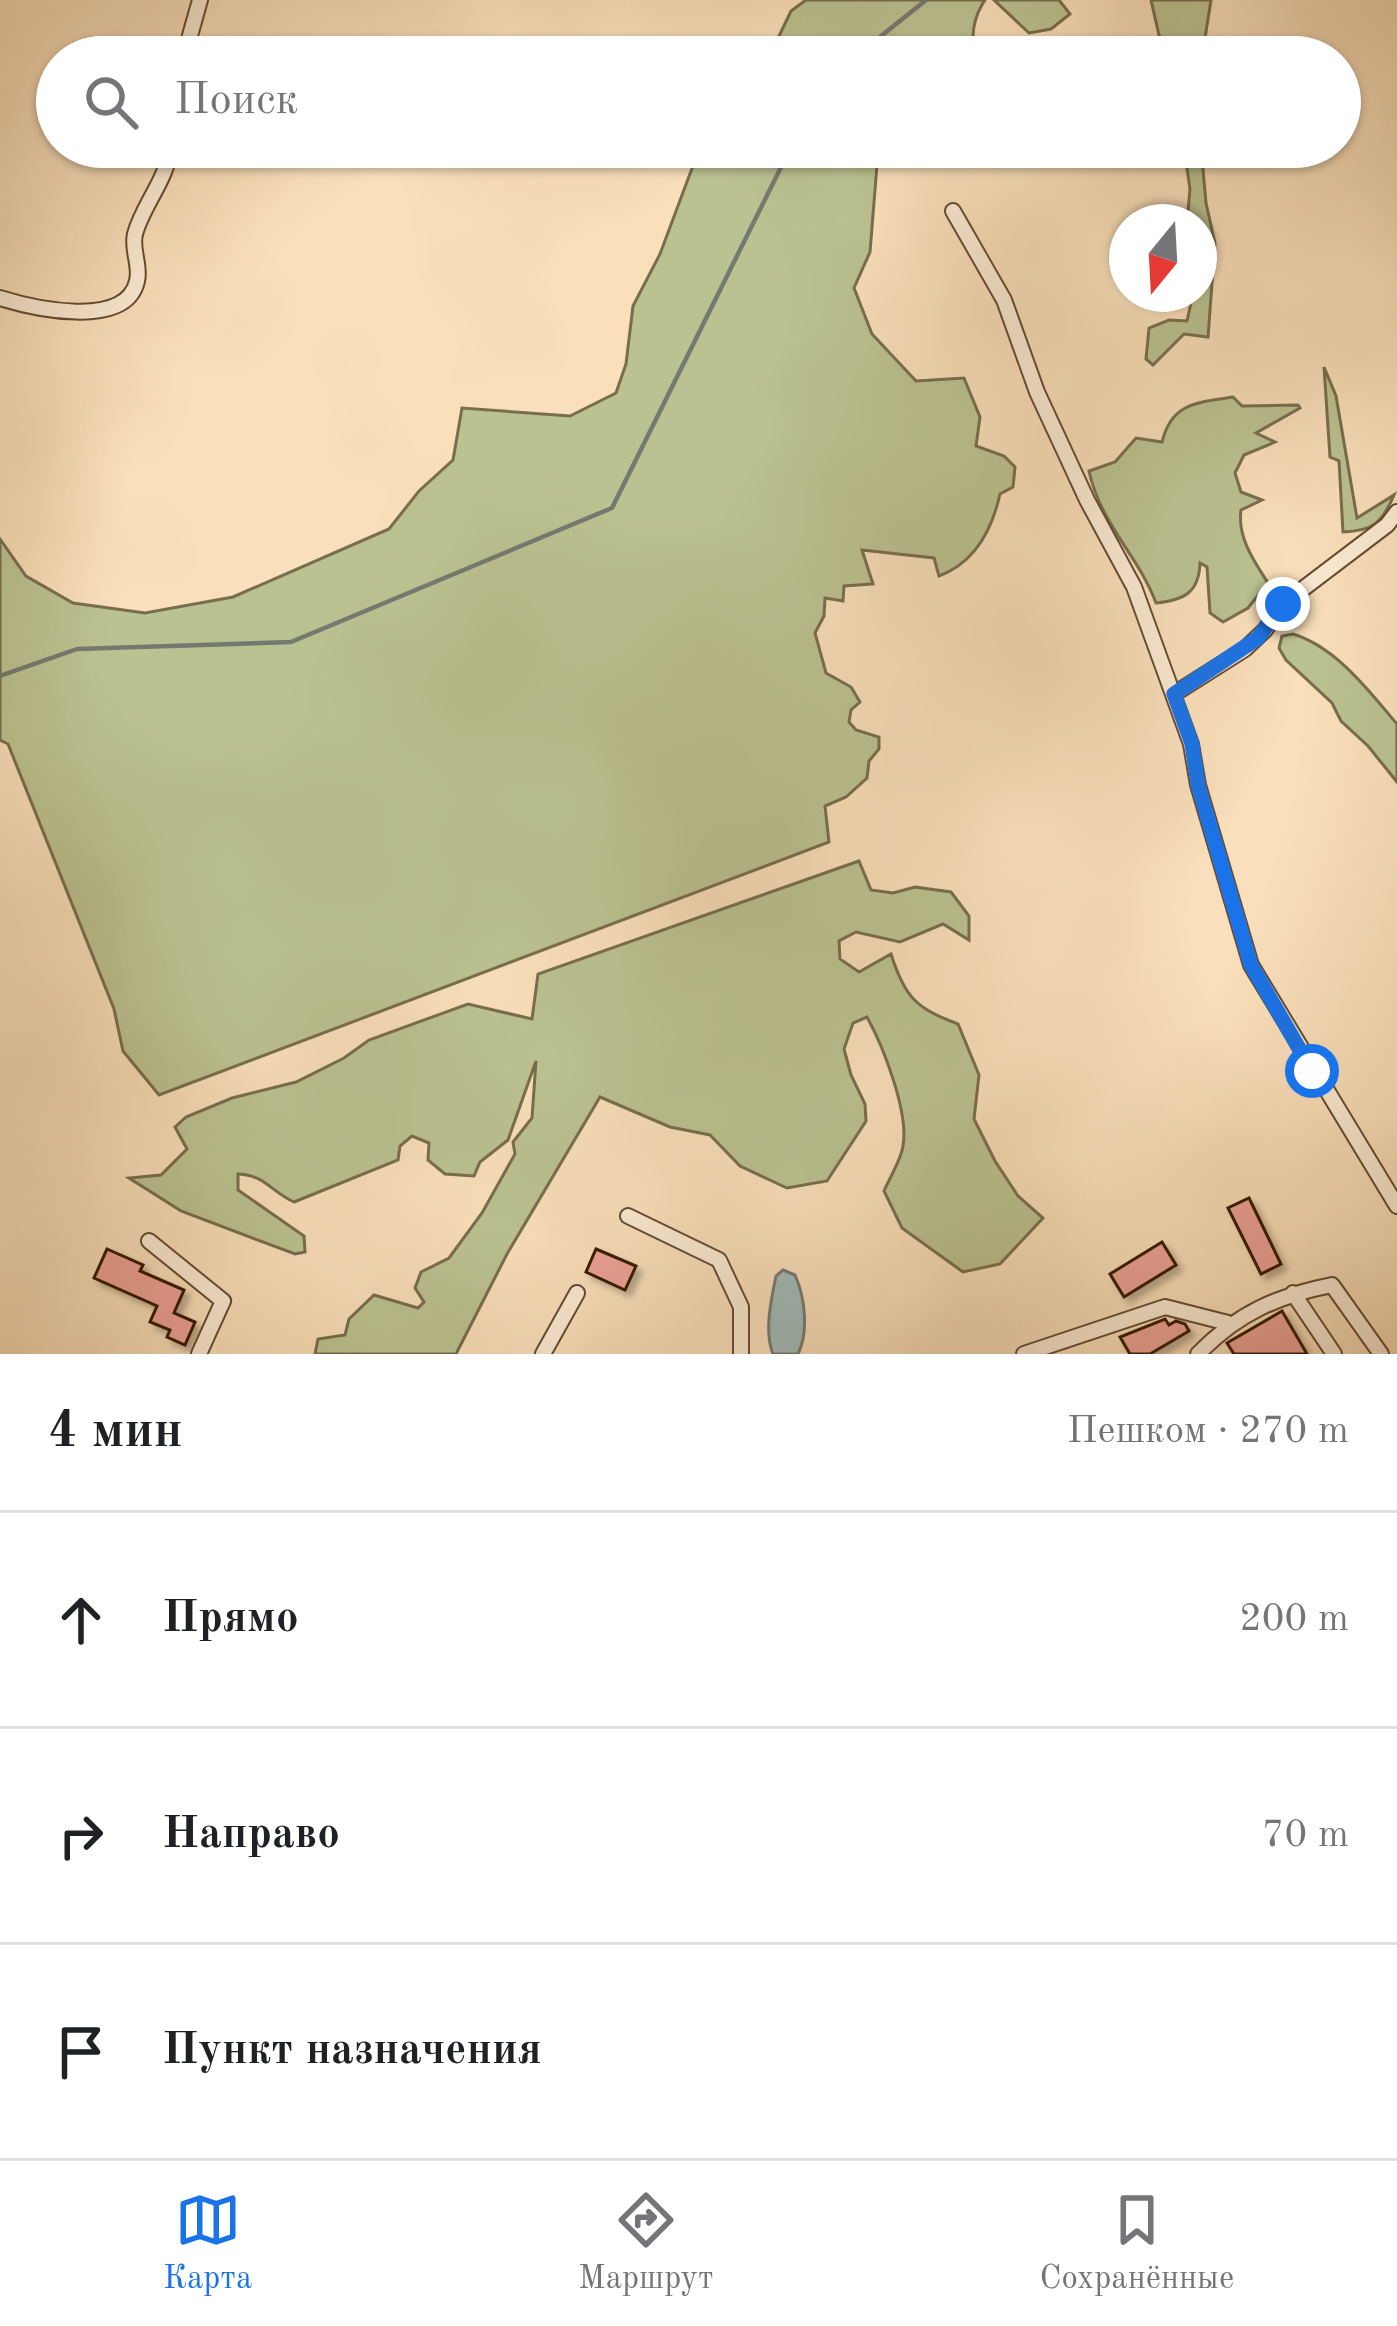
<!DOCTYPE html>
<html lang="ru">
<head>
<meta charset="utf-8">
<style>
	body { margin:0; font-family:"Old Standard TT",serif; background:#f6f6f6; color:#202124 }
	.compass { position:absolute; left:1109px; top:204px; width:108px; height:108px; border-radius:50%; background:#fff; box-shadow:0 3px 9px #0004; rotate:198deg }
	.stop { position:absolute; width:36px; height:36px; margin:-27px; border:9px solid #1a73e8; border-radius:50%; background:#fff }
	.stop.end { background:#1a73e8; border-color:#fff; box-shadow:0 3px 12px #0008 }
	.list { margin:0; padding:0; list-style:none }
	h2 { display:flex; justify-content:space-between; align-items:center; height:156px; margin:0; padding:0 48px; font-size:51px }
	h2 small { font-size:39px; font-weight:400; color:#757577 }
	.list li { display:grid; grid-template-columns:78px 1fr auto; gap:36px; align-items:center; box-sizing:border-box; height:216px; padding:0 48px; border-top:3px solid #e0e0e0 }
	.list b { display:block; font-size:45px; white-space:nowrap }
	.list em { font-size:39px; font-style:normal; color:#757577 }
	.icon { flex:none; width:66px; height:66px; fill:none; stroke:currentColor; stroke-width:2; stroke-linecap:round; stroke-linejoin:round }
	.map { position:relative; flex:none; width:1397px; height:1354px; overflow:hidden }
	.search { position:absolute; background:#fff; box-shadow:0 3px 9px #0004; left:36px; right:36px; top:36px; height:132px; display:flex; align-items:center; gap:30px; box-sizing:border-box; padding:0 42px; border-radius:66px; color:#757577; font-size:45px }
	.sheet { height:804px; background:#fff }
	nav { display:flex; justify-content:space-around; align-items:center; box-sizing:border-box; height:168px; border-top:3px solid #e0e0e0; background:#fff; font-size:33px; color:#757577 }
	nav a { display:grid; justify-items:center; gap:6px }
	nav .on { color:#1a73e8 }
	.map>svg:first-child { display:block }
</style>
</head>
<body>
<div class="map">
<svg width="1397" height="1354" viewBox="0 0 1397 1354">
	<defs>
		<filter id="shadow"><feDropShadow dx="5.5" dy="5.5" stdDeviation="3" flood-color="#0004"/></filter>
	</defs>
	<rect width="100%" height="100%" fill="#f9dfbb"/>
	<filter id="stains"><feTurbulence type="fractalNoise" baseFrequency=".00167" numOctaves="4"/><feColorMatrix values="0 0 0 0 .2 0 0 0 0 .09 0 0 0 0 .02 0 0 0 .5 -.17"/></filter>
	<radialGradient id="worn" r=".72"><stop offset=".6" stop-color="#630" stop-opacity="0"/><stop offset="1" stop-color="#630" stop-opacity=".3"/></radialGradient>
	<g fill="#bbc292" stroke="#786e4c" stroke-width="3">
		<path d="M806,0H985C974,16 969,38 977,57H769L791,11Z"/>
		<polygon points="994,0 1059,0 1070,14 1051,29 1029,33"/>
		<polygon points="1151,0 1211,0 1202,57 1164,57"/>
		<path d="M700,147H883L877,165L870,252L854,288L872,334L916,381L964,378L980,417L976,446L1004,456L1015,467L1013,487L1000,494C992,530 974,563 939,576L934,558L862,550L873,584L844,586L843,601L825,598L824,616L815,633L826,673L851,687L860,702L851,710L849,722L856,730L879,737V749L869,761L867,778L846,797L825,806L829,842L159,1095L123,1051L114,1009L8,744L0,740V539L26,576L73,603L145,613L233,597L389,529L419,491L453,460L462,408L570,416L616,393L626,364L633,306L660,254Z"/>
		<polygon points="1184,147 1201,147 1206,203 1215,243 1208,337 1184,334 1153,365 1146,359 1149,328 1169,320 1187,321 1193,294 1199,294 1199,222 1187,222 1190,189"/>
		<path d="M1324,367L1336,396L1357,518L1394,495C1382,523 1373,531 1343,532L1339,461L1330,457Z"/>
		<path d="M1233,397L1242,406L1298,405L1300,408L1256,433L1275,442L1244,455L1235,473L1241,492L1262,500L1241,510C1237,537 1254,561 1268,583L1248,608L1223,622L1210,613L1207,567L1200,563C1199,592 1185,600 1156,603C1138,555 1101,525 1089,471L1115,462L1136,438L1162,442C1172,402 1197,403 1233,397Z"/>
		<path d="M1293,634C1336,647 1369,691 1397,724V782L1368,746L1341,721L1332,703L1286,660L1279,648L1282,636Z"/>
		<path d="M859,861L871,890L893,893L915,887L951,892L969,916V940L943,924L900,942L856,932L839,941L840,959L859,972L891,954C905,998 916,1008 958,1024L979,1075L974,1119L995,1161L1018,1196L1043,1218L1000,1264L963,1272L902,1228L884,1191C890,1177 901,1160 903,1146C909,1112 883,1046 867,1017L853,1023L844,1049L851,1075L865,1104L866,1121L827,1181L787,1188L740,1166L710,1135L670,1127L600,1097L507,1254L456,1354H315L318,1339L345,1335L349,1319L374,1295L418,1308L424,1302L415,1288L421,1272L449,1258L482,1213L515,1154L513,1142L532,1118L536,1061L508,1140L480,1162L474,1176L445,1174L428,1160L429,1143L412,1136L400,1146L398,1160L294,1202C270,1191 265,1175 238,1174V1190L304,1236L305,1252L295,1254L181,1211L129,1178L161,1175L187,1149L175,1127L186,1117L232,1098L296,1082L344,1058L369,1040L468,1004L532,1019L538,974Z"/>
	</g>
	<path fill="#a0bab9" stroke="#757a71" stroke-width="3" d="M783,1270L795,1275C805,1297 809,1332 798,1354H773C764,1332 771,1300 776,1276Z"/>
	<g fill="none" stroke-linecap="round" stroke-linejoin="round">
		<g stroke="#757a71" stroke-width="4.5">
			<polyline points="855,57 926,0"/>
			<polyline points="0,676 77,649 291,642 612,508 791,147"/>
		</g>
	</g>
	<g fill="#eba195" stroke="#341a05" stroke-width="3" filter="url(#shadow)">
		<polygon points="1249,1198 1281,1264 1261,1274 1228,1208"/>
		<polygon points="1162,1242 1176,1265 1124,1297 1110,1274"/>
		<polygon points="107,1249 143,1265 140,1271 184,1290 174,1313 195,1322 185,1345 167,1337 170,1330 150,1322 157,1306 94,1278"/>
		<polygon points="596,1249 636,1266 625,1290 586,1272"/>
		<polygon points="1282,1311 1307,1354 1234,1354 1227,1343"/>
		<polygon points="1165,1319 1169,1325 1176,1321 1185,1324 1189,1331 1150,1354 1130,1354 1120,1337"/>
	</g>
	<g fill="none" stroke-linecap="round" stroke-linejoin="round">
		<g stroke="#654b32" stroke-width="18">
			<g id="minor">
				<polyline points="184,57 200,0"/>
				<polyline points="953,211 1004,300 1037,392 1087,500 1134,587 1191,744 1198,785 1251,965 1397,1206"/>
				<path d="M0,298C32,308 126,330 137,281C141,265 131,250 135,234C143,204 168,179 170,147"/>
				<polyline points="1174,694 1245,649 1265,630 1283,604 1387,525 1397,512"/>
				<polyline points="628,1216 719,1260 741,1307 741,1354"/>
				<polyline points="149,1241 223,1301 199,1354"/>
				<polyline points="1293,1293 1334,1354"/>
				<polyline points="543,1354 577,1293"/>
				<polyline points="1024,1354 1165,1307 1228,1323"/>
				<path d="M1198,1354C1238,1313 1277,1296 1332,1285L1381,1354"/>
			</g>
		</g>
		<use href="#minor" stroke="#fbead3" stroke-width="14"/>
	</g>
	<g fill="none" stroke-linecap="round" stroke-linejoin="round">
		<polyline stroke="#1a73e8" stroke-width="15" points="1283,604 1258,638 1174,694 1192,744 1198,785 1251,965 1312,1071"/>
	</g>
	<rect width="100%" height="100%" filter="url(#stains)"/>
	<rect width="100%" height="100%" fill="url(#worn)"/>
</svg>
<svg class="compass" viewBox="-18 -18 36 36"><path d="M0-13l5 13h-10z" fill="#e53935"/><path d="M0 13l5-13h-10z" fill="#757577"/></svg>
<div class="stop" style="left:1312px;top:1071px"></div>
<div class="stop end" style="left:1283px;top:604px"></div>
<div class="search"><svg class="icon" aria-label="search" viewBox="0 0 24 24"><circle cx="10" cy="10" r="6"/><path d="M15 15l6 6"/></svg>Поиск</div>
</div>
<section class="sheet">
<h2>4 мин<small>Пешком · 270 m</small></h2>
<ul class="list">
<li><svg class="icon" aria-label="ahead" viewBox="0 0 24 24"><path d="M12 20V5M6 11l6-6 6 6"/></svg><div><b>Прямо</b></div><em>200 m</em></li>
<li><svg class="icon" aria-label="right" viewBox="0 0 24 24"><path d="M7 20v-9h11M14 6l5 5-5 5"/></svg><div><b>Направо</b></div><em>70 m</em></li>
<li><svg class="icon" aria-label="arrive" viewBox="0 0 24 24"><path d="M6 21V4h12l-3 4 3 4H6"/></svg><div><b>Пункт назначения</b></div></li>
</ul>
</section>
<nav>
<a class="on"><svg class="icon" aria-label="map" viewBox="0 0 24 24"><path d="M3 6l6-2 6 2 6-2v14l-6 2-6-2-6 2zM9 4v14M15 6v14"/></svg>Карта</a>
<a><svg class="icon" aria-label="directions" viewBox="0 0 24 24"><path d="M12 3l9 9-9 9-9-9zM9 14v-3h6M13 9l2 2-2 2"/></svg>Маршрут</a>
<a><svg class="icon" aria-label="saved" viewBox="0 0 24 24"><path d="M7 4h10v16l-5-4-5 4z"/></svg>Сохранённые</a>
</nav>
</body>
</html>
